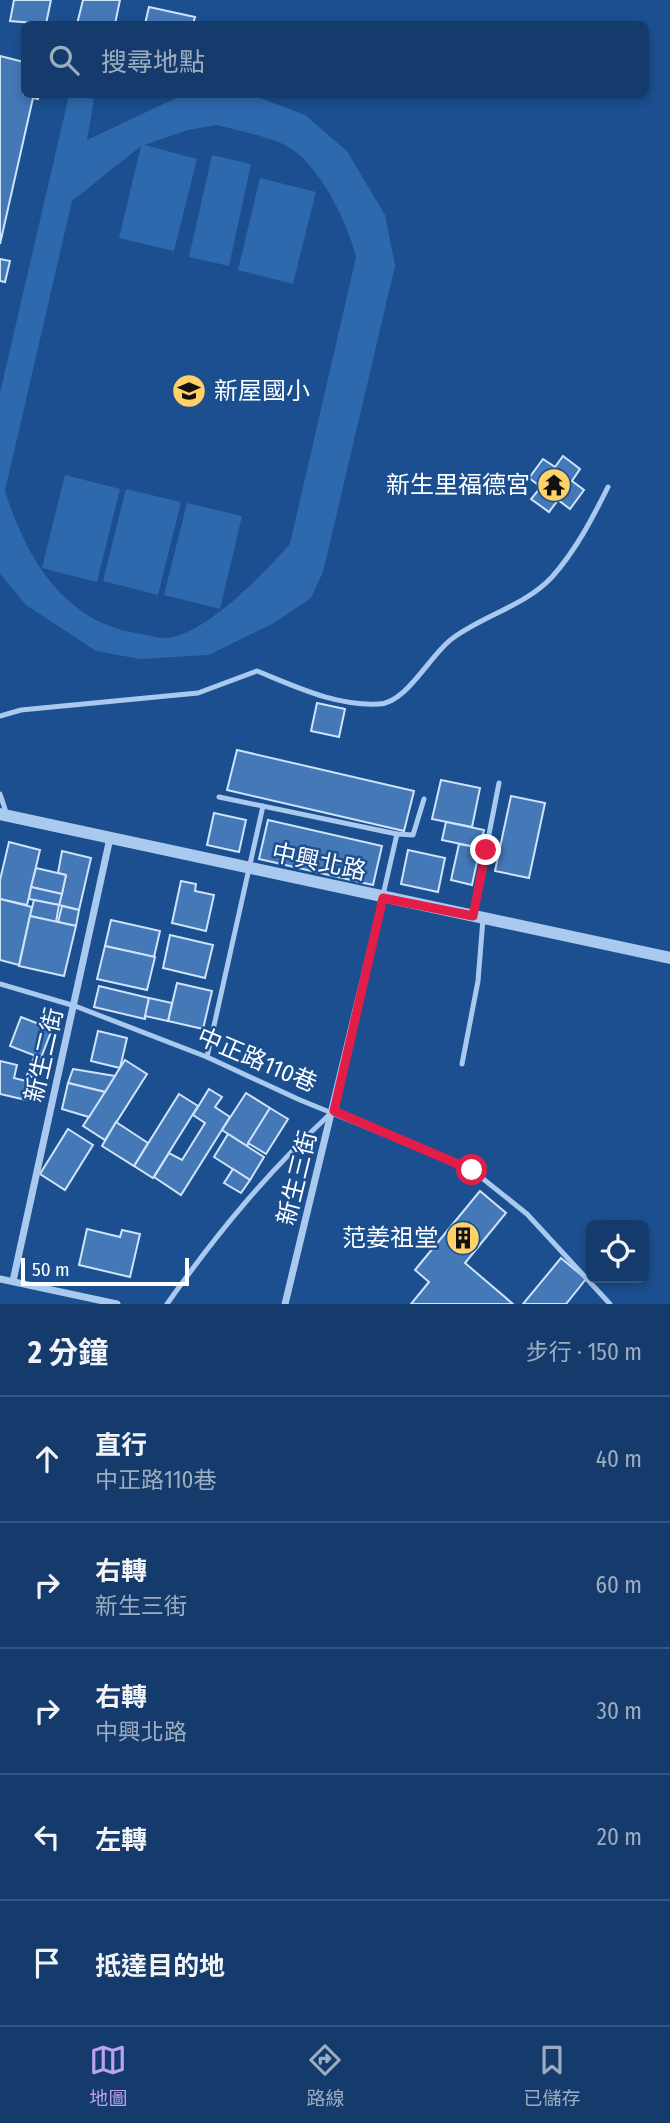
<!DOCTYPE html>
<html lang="zh-TW">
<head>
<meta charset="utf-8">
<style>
	body { margin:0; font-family:"Fira Sans Condensed","Noto Sans TC",sans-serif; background:#1d4271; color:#f1f3f6 }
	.controls { position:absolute; right:21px; bottom:21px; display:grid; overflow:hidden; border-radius:10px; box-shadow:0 4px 10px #0003 }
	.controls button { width:63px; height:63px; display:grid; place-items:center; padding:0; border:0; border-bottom:2px solid #33557e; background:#143b6b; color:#f1f3f6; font:35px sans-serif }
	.scale { position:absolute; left:21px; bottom:18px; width:168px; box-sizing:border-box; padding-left:7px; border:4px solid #fff; border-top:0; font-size:19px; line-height:24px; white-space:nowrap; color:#fff; -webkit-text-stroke:5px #1b4f8f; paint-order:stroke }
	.stop { position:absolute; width:21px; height:21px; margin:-16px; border:5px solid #e11d48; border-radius:50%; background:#fff }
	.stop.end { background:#e11d48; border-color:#fff; box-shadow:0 2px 7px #0008 }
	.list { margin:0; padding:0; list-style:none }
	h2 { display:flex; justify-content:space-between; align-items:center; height:91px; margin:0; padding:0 28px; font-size:30px }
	h2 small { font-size:23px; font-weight:400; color:#9dadc1 }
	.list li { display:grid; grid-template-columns:46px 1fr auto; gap:21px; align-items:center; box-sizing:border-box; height:126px; padding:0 28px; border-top:2px solid #33557e }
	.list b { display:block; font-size:26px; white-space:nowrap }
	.list p { margin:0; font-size:23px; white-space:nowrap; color:#9dadc1 }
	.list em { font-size:23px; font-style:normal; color:#9dadc1 }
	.icon { flex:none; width:38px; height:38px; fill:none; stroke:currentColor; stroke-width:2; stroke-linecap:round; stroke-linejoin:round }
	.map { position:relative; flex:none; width:670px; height:1304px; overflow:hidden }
	.search { position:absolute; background:#143b6b; box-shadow:0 4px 10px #0003; left:21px; right:21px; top:21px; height:77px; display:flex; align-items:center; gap:18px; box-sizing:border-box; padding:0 24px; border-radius:10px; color:#9dadc1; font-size:26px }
	.sheet { height:721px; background:#143b6b }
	nav { display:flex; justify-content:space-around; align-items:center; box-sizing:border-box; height:98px; border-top:2px solid #33557e; background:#143b6b; font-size:19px; color:#9dadc1 }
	nav a { display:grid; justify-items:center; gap:4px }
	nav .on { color:#bca0f2 }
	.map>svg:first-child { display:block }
</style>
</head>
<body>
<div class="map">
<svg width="670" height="1304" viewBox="0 0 670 1304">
	<rect width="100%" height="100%" fill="#1b4f8f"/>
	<g fill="#2e69ad" fill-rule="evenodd">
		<path d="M235,94L260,98L305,115L347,151L385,215L395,266L323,572L311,598L274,623L209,655L140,659L96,651L26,605L0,574V393L69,95L94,99L87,140L176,98ZM217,125C239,131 264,135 285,145C318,161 348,223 356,257L290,544C265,572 207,633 168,638C158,639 145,634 136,633C63,621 26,557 5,491L72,201L141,146L119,238L174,251L197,159L144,145L188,130Z"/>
		<polygon points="212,155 251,164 229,266 189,257"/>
		<polygon points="260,178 316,192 293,284 238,270"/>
		<polygon points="65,475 120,489 97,582 42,568"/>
		<polygon points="126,489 181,502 158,595 103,581"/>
		<polygon points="187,503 242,516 220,609 164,595"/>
	</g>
	<g fill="#4478b7" stroke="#cfe3fa" stroke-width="2">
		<polygon points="14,0 51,0 46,24 10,21"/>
		<polygon points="83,0 120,0 115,24 77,24"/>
		<polygon points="149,7 195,17 193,24 145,24"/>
		<polygon points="0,56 24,62 24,94 39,94 38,99 33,98 0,244"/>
		<polygon points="0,259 10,261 5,282 0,281"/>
		<polygon points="563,456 580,469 572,481 584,490 570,509 558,500 549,512 531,499 541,487 529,478 543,459 555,467"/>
		<polygon points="317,703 345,709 339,737 311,731"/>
		<polygon points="237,750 414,791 404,831 227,790"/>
		<polygon points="441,780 480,788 472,827 432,819"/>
		<polygon points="511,796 545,803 529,878 495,871"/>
		<polygon points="214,813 246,820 239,852 207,845"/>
		<polygon points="268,820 382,846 373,885 259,859"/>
		<polygon points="446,822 484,830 480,848 442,840"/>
		<polygon points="9,842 40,850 27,905 0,899 0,880"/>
		<polygon points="459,844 480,848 472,885 451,880"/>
		<polygon points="408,850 445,858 438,892 401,884"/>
		<polygon points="62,851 91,858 79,910 59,905 66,875 58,873"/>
		<polygon points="36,868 66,875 62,894 31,887"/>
		<polygon points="181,881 196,884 195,891 214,895 206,931 172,923"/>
		<polygon points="31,887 62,894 59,905 29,899"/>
		<polygon points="0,899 32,907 19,965 0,960"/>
		<polygon points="34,900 59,905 56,922 30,916"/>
		<polygon points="62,906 79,910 76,926 58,922"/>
		<polygon points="30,916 76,926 64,976 19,966"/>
		<polygon points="111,920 160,931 154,957 105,946"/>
		<polygon points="170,935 213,945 205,978 163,968"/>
		<polygon points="105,946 155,957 147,990 97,979"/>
		<polygon points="177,983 212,991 203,1029 168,1021"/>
		<polygon points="99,986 149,998 145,1019 94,1007"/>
		<polygon points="149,998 172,1003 168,1021 145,1016"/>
		<polygon points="21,1017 52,1029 41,1058 10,1046"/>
		<polygon points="98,1031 127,1038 120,1068 91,1061"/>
		<polygon points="35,1055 41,1058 34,1078 27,1075"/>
		<polygon points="125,1060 147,1074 105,1140 83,1126"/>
		<polygon points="0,1061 17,1065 14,1078 30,1082 26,1100 0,1094"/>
		<polygon points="73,1069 115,1076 105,1092 68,1083"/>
		<polygon points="68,1083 105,1092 89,1117 62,1109"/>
		<polygon points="209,1089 222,1097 215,1107 230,1117 181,1195 154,1177 169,1153 182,1160 205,1123 193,1115"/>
		<polygon points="246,1093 270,1108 247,1146 222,1130"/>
		<polygon points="179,1094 198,1106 153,1178 134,1166"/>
		<polygon points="270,1108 288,1119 266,1154 248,1143"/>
		<polygon points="116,1122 148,1143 134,1166 102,1146"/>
		<polygon points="68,1129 93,1145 65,1190 40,1174"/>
		<polygon points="228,1134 264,1157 250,1180 214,1157"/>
		<polygon points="233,1169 250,1180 241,1193 224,1183"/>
		<polygon points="480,1191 506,1213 465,1263 513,1304 411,1304 429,1282 415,1270"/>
		<polygon points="87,1229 120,1237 122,1230 140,1234 130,1277 79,1265"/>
		<polygon points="561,1258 586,1279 566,1304 523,1304"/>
	</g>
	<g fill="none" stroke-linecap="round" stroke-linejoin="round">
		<g stroke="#a9c9ee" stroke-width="5">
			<path d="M0,716L21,710L198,693L257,671C297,687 335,706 379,704C407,703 431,653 453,638C484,615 525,606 552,577C576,550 592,519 608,487"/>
			<polyline points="0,794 7,815"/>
			<polyline points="219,797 397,834"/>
			<polyline points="383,895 397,834 413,835 424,799"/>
			<polyline points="473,916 499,783"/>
			<polyline points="0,984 75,1006 207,1057 300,1100 472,1170 527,1214 610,1304"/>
			<polyline points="207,1057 263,806"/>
			<polyline points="462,1064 478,981 483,919"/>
			<path d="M167,1304C217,1233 267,1173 331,1113"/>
		</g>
		<g stroke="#a9c9ee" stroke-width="7">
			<polyline points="0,1279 117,1304"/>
			<polyline points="13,1281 110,838"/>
			<polyline points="285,1304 383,898"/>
		</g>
		<polyline stroke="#a9c9ee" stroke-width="12" points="0,814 670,958"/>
	</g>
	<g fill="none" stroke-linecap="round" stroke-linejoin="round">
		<polyline stroke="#e11d48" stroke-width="9" points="472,1170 334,1111 383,898 473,916 486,850"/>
	</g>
	<defs>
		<g id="school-disc" transform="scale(1.75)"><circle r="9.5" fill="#ffd166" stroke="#1b4f8f"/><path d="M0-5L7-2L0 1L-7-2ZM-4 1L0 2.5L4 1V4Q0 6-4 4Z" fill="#111"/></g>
		<g id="temple-disc" transform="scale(1.75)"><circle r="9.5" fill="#ffd166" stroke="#1b4f8f"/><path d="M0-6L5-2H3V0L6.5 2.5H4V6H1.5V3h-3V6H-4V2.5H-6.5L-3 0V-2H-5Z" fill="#111"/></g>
		<g id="building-disc" transform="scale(1.75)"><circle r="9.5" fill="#ffd166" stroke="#1b4f8f"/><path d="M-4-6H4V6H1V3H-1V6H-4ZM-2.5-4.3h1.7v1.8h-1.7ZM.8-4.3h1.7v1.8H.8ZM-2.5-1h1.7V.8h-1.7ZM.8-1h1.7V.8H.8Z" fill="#111"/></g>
	</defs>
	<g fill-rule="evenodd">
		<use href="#school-disc" x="189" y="391"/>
		<use href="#temple-disc" x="554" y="485"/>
		<use href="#building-disc" x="463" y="1238"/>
	</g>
	<g text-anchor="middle" stroke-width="5" stroke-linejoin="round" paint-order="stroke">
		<g font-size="24" fill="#fff" stroke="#1b4f8f" text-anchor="end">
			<text x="214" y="399" text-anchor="start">新屋國小</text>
			<text x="530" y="493">新生里福德宮</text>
			<text x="438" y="1246">范姜祖堂</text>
		</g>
		<g font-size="24" fill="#fff" stroke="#1b4f8f">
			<text transform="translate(319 862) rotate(12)" y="8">中興北路</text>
			<text transform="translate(44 1055) rotate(-77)" y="8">新生二街</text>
			<text transform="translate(257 1060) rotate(23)" y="8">中正路110巷</text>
			<text transform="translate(297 1178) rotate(-76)" y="8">新生三街</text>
		</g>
	</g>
</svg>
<div class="controls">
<button><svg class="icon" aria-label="locate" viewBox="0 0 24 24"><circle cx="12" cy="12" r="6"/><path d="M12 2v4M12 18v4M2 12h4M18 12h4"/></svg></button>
</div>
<div class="scale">50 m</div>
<div class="stop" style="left:472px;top:1170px"></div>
<div class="stop end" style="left:486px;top:850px"></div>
<div class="search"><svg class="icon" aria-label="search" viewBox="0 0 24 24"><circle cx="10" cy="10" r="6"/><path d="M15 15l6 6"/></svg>搜尋地點</div>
</div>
<section class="sheet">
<h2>2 分鐘<small>步行 · 150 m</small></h2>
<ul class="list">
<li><svg class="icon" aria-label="ahead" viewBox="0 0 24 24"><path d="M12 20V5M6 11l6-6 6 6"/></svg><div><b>直行</b><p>中正路110巷</p></div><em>40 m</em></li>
<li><svg class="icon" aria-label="right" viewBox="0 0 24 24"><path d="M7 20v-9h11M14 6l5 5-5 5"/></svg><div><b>右轉</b><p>新生三街</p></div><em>60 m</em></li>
<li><svg class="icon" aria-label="right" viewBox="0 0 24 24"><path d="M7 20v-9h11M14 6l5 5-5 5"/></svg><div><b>右轉</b><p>中興北路</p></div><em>30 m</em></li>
<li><svg class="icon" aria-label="left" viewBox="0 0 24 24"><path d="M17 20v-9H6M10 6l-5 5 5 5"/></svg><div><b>左轉</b></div><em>20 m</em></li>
<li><svg class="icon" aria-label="arrive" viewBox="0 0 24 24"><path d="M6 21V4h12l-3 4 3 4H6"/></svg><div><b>抵達目的地</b></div></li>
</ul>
</section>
<nav>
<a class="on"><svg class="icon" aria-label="map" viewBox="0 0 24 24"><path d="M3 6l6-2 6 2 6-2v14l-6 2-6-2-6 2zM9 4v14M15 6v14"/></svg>地圖</a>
<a><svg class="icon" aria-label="directions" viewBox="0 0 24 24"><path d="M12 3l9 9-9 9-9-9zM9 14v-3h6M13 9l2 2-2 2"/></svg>路線</a>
<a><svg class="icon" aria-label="saved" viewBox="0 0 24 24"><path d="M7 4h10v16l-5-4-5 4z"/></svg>已儲存</a>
</nav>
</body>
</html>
